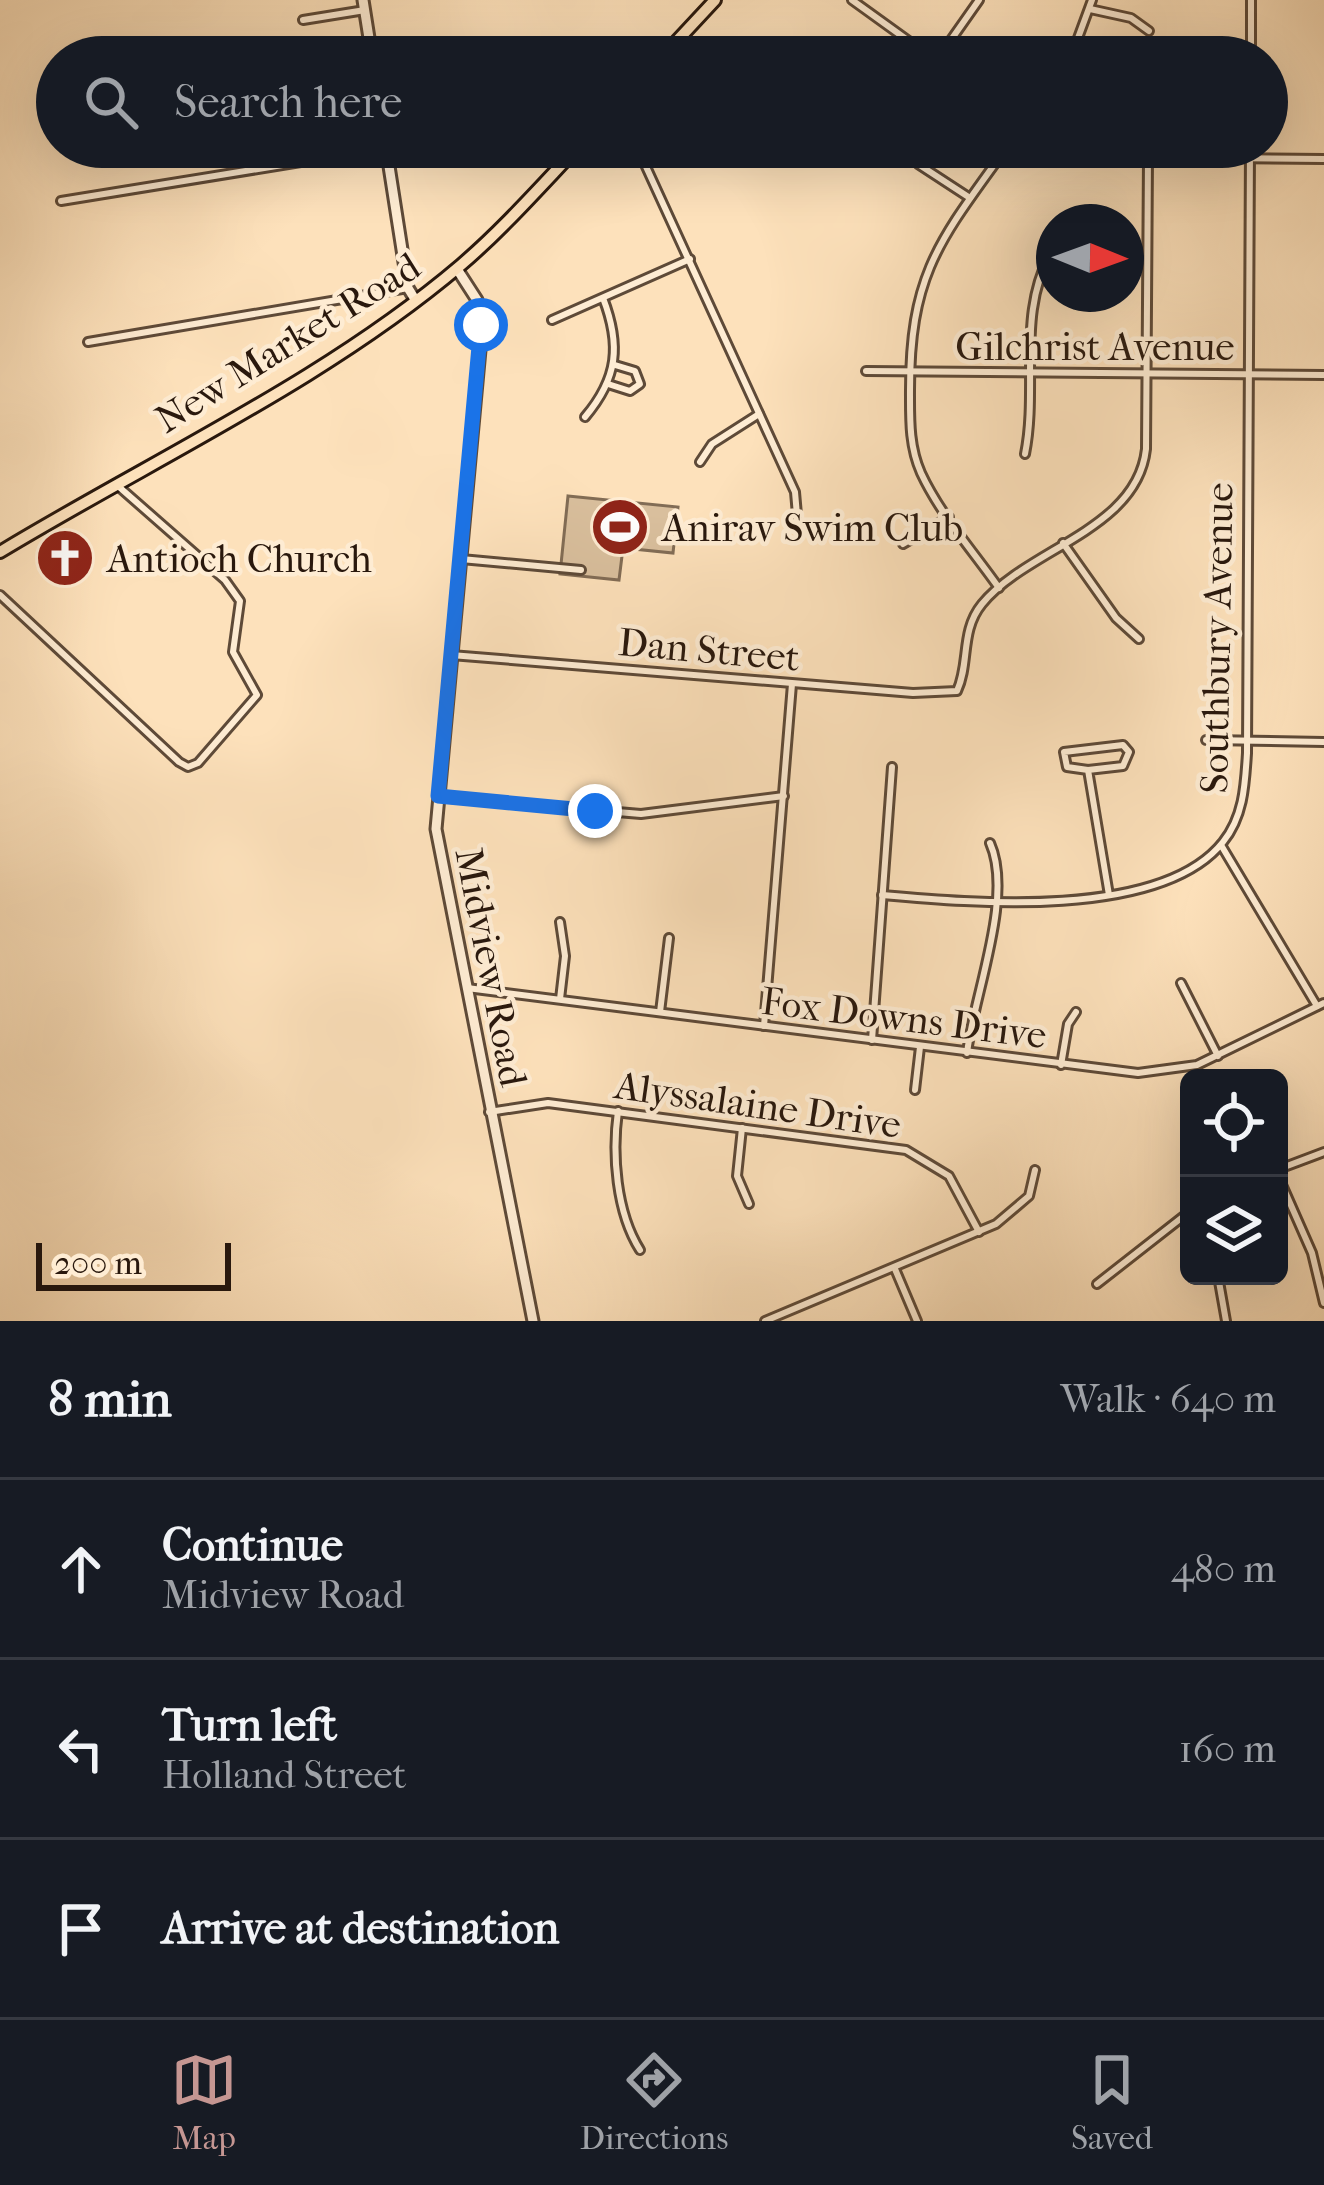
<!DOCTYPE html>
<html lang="en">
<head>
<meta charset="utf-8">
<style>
	body { margin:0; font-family:"IM FELL French Canon",serif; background:#20242c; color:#f1f3f6 }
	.controls { position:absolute; right:36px; bottom:36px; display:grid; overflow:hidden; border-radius:18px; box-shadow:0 12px 48px #0002 }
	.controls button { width:108px; height:108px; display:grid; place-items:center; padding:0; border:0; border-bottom:3px solid #363941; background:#171b24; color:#f1f3f6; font:60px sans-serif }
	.compass { position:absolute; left:1036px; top:204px; width:108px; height:108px; border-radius:50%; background:#171b24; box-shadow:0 12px 48px #0002; rotate:91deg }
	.scale { position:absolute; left:36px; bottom:30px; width:195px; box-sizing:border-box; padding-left:12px; border:6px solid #29180d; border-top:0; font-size:33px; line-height:42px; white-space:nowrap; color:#29180d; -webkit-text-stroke:9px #feecd3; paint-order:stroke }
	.stop { position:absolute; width:36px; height:36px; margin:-27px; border:9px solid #1a73e8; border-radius:50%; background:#fff }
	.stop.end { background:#1a73e8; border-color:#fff; box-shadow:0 3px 12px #0008 }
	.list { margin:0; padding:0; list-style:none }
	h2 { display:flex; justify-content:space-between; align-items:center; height:156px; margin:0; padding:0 48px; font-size:51px }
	h2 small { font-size:39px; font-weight:400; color:#9ea1a6 }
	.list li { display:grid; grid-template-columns:78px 1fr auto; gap:36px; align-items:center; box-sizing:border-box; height:180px; padding:0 48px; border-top:3px solid #363941 }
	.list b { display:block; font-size:45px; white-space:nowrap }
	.list p { margin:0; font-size:39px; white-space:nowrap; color:#9ea1a6 }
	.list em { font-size:39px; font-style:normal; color:#9ea1a6 }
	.icon { flex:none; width:66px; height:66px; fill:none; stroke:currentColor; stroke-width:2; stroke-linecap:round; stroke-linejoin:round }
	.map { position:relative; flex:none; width:1324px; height:1321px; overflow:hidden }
	.search { position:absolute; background:#171b24; box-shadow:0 12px 48px #0002; left:36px; right:36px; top:36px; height:132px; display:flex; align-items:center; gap:30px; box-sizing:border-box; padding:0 42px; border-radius:66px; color:#9ea1a6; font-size:45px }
	.sheet { height:696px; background:#171b24 }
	nav { display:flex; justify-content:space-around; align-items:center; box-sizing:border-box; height:168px; border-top:3px solid #363941; background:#171b24; font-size:33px; color:#9ea1a6 }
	nav a { display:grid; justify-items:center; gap:6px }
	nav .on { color:#c59692 }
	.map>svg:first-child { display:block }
</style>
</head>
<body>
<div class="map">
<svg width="1324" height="1321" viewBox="0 0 1324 1321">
	<rect width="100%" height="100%" fill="#fde1bb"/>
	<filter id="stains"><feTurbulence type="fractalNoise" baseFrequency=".00167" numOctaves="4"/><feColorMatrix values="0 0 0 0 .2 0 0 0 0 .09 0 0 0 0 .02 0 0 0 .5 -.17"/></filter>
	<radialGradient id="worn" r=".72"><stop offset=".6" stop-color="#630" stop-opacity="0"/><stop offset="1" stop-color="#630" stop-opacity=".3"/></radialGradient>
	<polygon fill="#d9bf9d" stroke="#816c55" stroke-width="3" points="568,496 678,507 673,553 623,548 619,580 560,574"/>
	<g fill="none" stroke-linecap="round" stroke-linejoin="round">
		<g stroke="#5e4a38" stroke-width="12">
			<g id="minor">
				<polyline points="852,0 931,57"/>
				<polyline points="1090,9 1131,18 1149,31"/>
				<polyline points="303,20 365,10"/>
				<polyline points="939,57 979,0"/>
				<polyline points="1071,57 1092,0"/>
				<polyline points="1251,57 1251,0"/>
				<polyline points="637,147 795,492 797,515"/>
				<polyline points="1069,147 1125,157 1324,159"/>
				<polyline points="918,164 970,198"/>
				<polyline points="61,201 387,148"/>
				<polyline points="552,320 690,259"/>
				<polyline points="88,342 408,288"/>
				<polyline points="866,371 1324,375"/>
				<polyline points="608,384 630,391 640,384 635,371 615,365"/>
				<path d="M585,417C618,378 621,345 603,298"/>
				<path d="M1025,454C1039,384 1015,312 1054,247"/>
				<polyline points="700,462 712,444 759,414"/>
				<polyline points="1063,543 1116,618 1139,639"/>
				<polyline points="903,544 949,517"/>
				<polyline points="461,559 581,570"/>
				<path d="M999,588C973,551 940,514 921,473C909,446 910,419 910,390C910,272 941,239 1007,147"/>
				<polyline points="0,595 179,762 188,767 198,763 257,695 233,652 240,601 225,580 118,486"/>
				<path d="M451,655L913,693L957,691C970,663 960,631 982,604C1028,548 1137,530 1146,449L1148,158"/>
				<polyline points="1206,740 1324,742"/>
				<polyline points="1088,770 1067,767 1064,752 1123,745 1129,752 1123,766 1088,770 1109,895"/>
				<polyline points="438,797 641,814 784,796"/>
				<polyline points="1221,845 1317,1006"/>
				<path d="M882,895C971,903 1161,920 1223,842C1244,816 1245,784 1247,753L1250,147"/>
				<polyline points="560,922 565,956 560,999"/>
				<polyline points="1181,983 1218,1056"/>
				<polyline points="467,988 1138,1073 1197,1065 1324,1003"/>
				<polyline points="660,1012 669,938"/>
				<polyline points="764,1026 792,684"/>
				<polyline points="872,1040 892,767"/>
				<path d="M967,1053C974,994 1014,897 990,843"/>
				<polyline points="1061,1065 1068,1024 1076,1012"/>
				<polyline points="915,1090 920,1047"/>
				<path d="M618,1111C612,1154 616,1212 640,1250"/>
				<polyline points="489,1112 548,1103 906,1150 949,1176 979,1232"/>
				<polyline points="742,1128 737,1176 749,1204"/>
				<polyline points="1279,1169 1324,1152"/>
				<polyline points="1279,1178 1312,1253 1324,1303"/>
				<polyline points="895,1269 917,1321"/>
				<polyline points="1218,1276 1226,1321"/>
				<polyline points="1097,1284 1189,1212"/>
				<polyline points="765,1321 996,1224 1029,1196 1035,1170"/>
			</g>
		</g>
		<g stroke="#5e4a38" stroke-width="15">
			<g id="tertiary">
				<polyline points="363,0 372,57"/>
				<polyline points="386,147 408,288 416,301"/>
				<polyline points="457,269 477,300 481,339 436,829 533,1321"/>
			</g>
		</g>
		<g stroke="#29180d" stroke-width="16">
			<g id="primary">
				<polyline points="662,57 715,0"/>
				<path d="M0,552C152,460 326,380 461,265C503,229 540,187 578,147"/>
			</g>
		</g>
		<use href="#minor" stroke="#feecd3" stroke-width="6"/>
		<use href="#tertiary" stroke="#feecd3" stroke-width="9"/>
		<use href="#primary" stroke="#fde1bb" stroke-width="10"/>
	</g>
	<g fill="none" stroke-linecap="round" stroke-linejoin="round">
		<polyline stroke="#1a73e8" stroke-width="15" points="481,325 438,796 595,811"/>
	</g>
	<defs>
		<g id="stadium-disc" transform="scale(3)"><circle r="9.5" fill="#8f2418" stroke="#feecd3"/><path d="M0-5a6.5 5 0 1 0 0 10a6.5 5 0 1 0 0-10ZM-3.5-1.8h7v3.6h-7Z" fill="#fff"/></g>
		<g id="church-disc" transform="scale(3)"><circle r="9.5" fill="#8f2418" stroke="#feecd3"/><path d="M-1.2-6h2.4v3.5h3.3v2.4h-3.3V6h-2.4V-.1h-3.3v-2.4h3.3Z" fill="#fff"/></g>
	</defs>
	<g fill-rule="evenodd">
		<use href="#stadium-disc" x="620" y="527"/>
		<use href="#church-disc" x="65" y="558"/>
	</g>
	<g text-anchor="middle" stroke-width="9" stroke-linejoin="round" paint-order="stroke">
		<g font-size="39" fill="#29180d" stroke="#feecd3">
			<text transform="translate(287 342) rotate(-32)" y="14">New Market Road</text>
			<text x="1095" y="360">Gilchrist Avenue</text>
			<text transform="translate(1216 638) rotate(-89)" y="14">Southbury Avenue</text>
			<text transform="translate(709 649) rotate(5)" y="14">Dan Street</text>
			<text transform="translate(492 967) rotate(79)" y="14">Midview Road</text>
			<text transform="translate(904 1017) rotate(7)" y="14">Fox Downs Drive</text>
			<text transform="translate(758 1104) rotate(8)" y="14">Alyssalaine Drive</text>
		</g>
		<g font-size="39" fill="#29180d" stroke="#feecd3" text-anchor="start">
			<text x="662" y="541">Anirav Swim Club</text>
			<text x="107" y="572">Antioch Church</text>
		</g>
	</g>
	<rect width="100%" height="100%" filter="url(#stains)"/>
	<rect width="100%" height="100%" fill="url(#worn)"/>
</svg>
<div class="controls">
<button><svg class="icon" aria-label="locate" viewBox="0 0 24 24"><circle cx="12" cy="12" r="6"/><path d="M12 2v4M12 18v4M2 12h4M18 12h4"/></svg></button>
<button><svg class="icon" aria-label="layers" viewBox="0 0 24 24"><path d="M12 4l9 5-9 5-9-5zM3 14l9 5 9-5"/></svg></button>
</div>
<svg class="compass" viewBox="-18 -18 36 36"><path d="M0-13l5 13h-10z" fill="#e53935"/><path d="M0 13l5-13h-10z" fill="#9ea1a6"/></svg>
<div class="scale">200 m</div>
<div class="stop" style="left:481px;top:325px"></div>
<div class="stop end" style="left:595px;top:811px"></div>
<div class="search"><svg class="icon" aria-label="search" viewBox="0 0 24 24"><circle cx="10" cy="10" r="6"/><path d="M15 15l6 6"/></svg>Search here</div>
</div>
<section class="sheet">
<h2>8 min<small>Walk · 640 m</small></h2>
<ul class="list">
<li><svg class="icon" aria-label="ahead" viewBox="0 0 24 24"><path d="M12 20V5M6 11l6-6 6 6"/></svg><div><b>Continue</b><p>Midview Road</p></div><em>480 m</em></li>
<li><svg class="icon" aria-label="left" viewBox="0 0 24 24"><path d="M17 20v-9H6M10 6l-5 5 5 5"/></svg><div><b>Turn left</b><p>Holland Street</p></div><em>160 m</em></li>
<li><svg class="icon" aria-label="arrive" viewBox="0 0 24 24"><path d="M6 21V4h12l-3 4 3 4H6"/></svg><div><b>Arrive at destination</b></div></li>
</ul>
</section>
<nav>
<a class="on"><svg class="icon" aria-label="map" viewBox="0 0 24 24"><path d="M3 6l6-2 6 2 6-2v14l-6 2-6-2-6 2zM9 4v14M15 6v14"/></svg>Map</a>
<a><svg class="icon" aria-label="directions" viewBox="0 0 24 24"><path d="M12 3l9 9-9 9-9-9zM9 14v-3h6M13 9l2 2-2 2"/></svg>Directions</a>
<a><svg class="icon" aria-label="saved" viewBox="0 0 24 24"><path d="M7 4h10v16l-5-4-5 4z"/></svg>Saved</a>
</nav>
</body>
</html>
